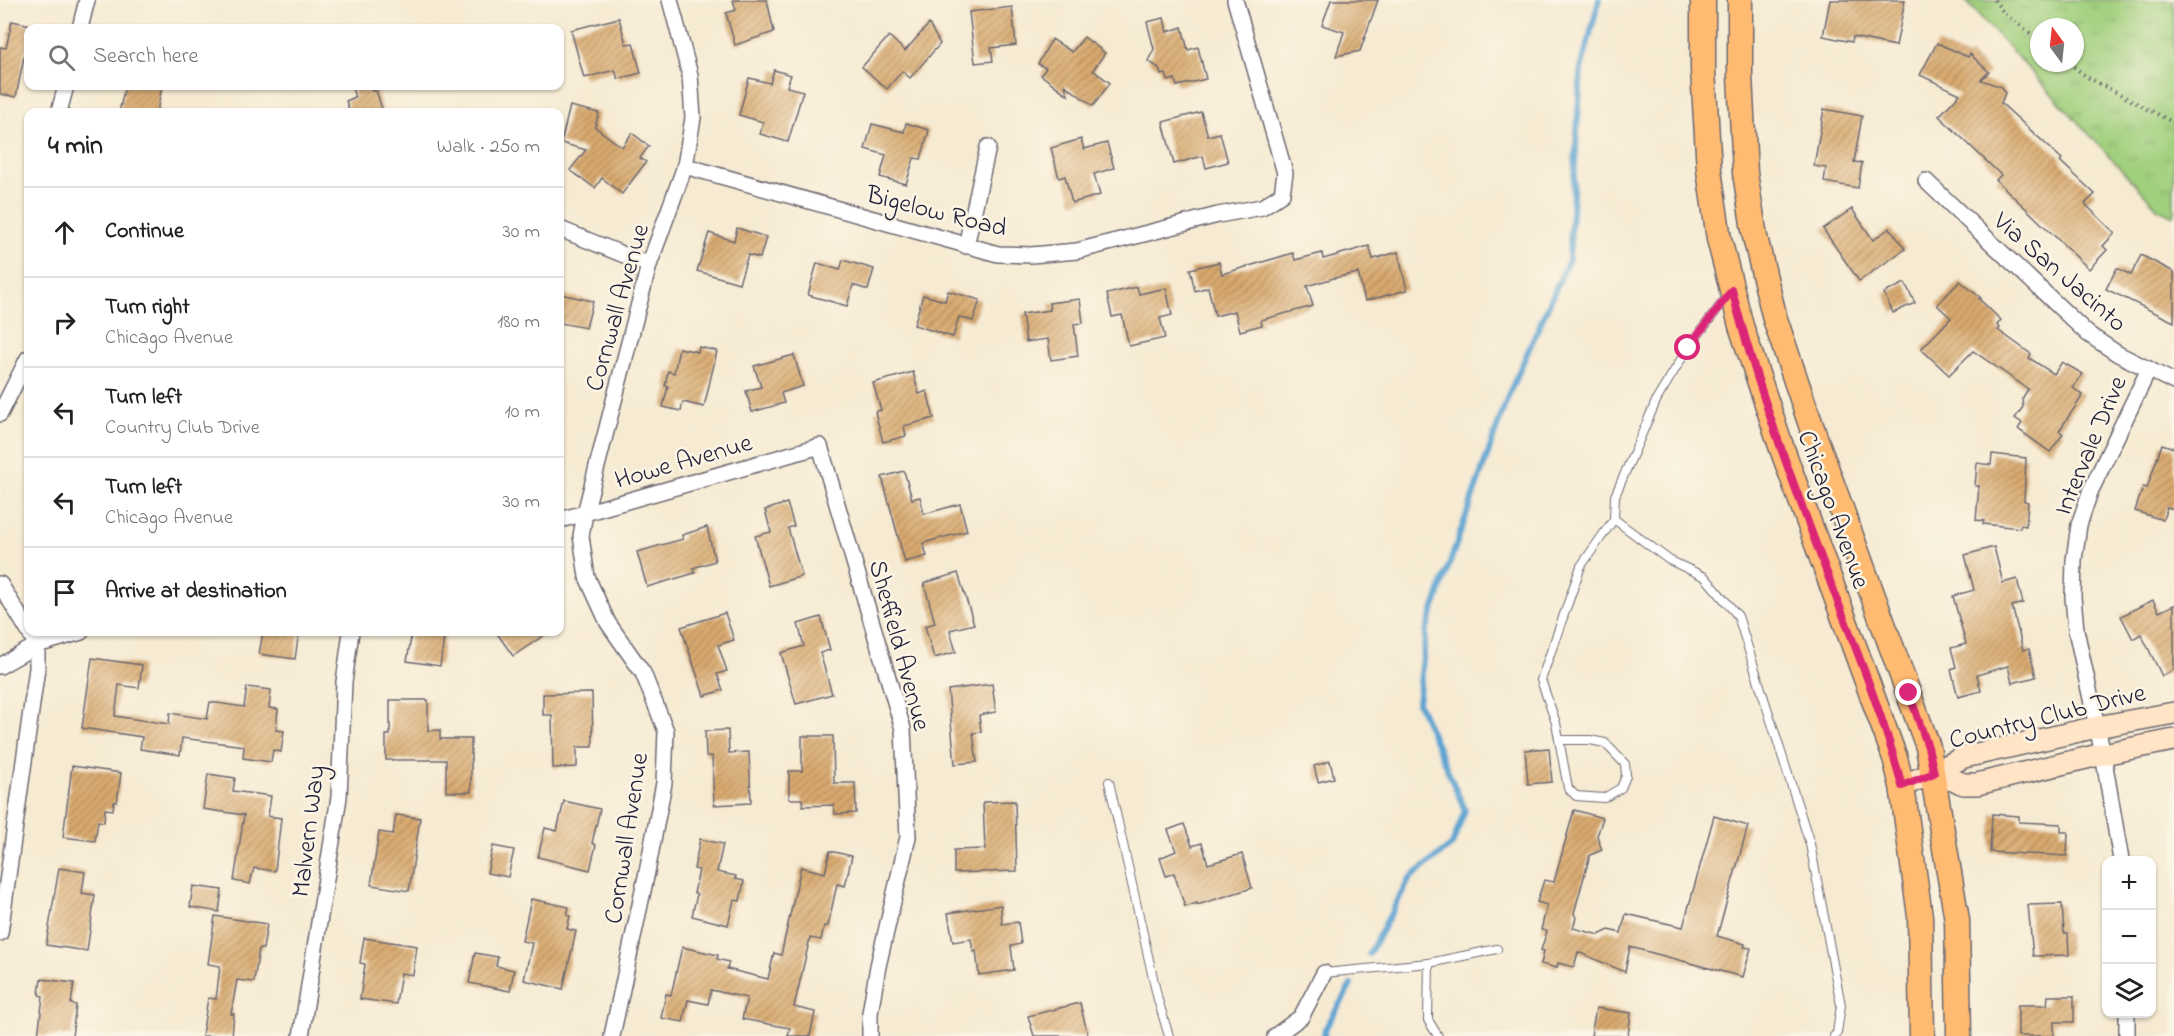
<!DOCTYPE html>
<html lang="en">
<head>
<meta charset="utf-8">
<style>
	body { margin:0; font-family:"Indie Flower",sans-serif; background:#f2f2f2; color:#222 }
	.controls { position:absolute; right:18px; bottom:18px; display:grid; overflow:hidden; border-radius:12px; box-shadow:0 2px 4px #0004 }
	.controls button { width:54px; height:54px; display:grid; place-items:center; padding:0; border:0; border-bottom:2px solid #e0e0e0; background:#fff; color:#222; font:30px sans-serif }
	.compass { position:absolute; left:2030px; top:18px; width:54px; height:54px; border-radius:50%; background:#fff; box-shadow:0 2px 4px #0004; rotate:345deg }
	.stop { position:absolute; width:18px; height:18px; margin:-14px; border:4px solid #db2777; border-radius:50%; background:#fff }
	.stop.end { background:#db2777; border-color:#fff; box-shadow:0 2px 6px #0008 }
	.list { margin:0; padding:0; list-style:none }
	h2 { display:flex; justify-content:space-between; align-items:center; height:78px; margin:0; padding:0 24px; font-size:26px }
	h2 small { font-size:20px; font-weight:400; color:#767676 }
	.list li { display:grid; grid-template-columns:39px 1fr auto; gap:18px; align-items:center; box-sizing:border-box; height:90px; padding:0 24px; border-top:2px solid #e0e0e0 }
	.list b { display:block; font-size:22px; white-space:nowrap }
	.list p { margin:0; font-size:20px; white-space:nowrap; color:#767676 }
	.list em { font-size:20px; font-style:normal; color:#767676 }
	.icon { flex:none; width:33px; height:33px; fill:none; stroke:currentColor; stroke-width:2; stroke-linecap:round; stroke-linejoin:round }
	.map { position:relative; flex:none; width:2174px; height:1036px; overflow:hidden }
	.search { position:absolute; background:#fff; box-shadow:0 2px 4px #0004; left:24px; top:24px; width:540px; height:66px; display:flex; align-items:center; gap:15px; box-sizing:border-box; padding:0 21px; border-radius:12px; color:#767676; font-size:22px }
	.panel { position:absolute; background:#fff; box-shadow:0 2px 4px #0004; left:24px; top:108px; width:540px; height:528px; border-radius:12px }
	.map>svg:first-child { display:block }
</style>
</head>
<body>
<div class="map">
<svg width="2174" height="1036" viewBox="0 0 2174 1036">
	<defs>
		<pattern id="grass-tufts" width="24" height="20" patternUnits="userSpaceOnUse" patternTransform="scale(1.5)"><rect width="24" height="20" fill="#a0cf7d"/><path d="M3 7l-1-3M5 7V3M7 7l1-3M15 17l-1-3M17 17v-4M19 17l1-3" fill="none" stroke="#8ab16d"/></pattern>
		<pattern id="building-hatch" width="6" height="6" patternUnits="userSpaceOnUse" patternTransform="scale(1.5)"><rect width="6" height="6" fill="#d9aa6f"/><path d="M-1 1l2-2M0 6l6-6M5 7l2-2" fill="none" stroke="#b08a5c"/></pattern>
	</defs>
	<rect width="100%" height="100%" fill="#fcf5e5"/>
	<filter id="ink" filterUnits="userSpaceOnUse"><feTurbulence type="fractalNoise" baseFrequency=".0167" numOctaves="2"/><feDisplacementMap in="SourceGraphic" scale="12" xChannelSelector="R" yChannelSelector="G"/><feConvolveMatrix kernelMatrix="1 2 1 2 8 2 1 2 1" color-interpolation-filters="sRGB"/></filter>
	<filter id="wash" filterUnits="userSpaceOnUse"><feTurbulence type="fractalNoise" baseFrequency=".008" numOctaves="4" result="noise"/><feDisplacementMap in="SourceGraphic" scale="24" xChannelSelector="R" yChannelSelector="G"/><feGaussianBlur stdDeviation="1.35" result="paint"/><feColorMatrix in="noise" values="0 0 0 0 0 0 0 0 0 0 0 0 0 0 0 0 0 1.4 0 .05"/><feComposite in="paint" operator="in"/></filter>
	<g filter="url(#wash)">
		<rect width="100%" height="100%" fill="#f6ead2"/>
		<path fill="url(#grass-tufts)" stroke="#61785c" stroke-width="1.5" fill-rule="evenodd" d="M1965,0H2174V216L2158,209ZM2039,27H2075V63H2039Z"/>
		<g fill="none" stroke-linecap="round" stroke-linejoin="round">
			<g stroke="#5aa3d1" stroke-width="6">
				<polyline points="1369,954 1410,878 1452,845 1465,810 1418,703 1426,631 1508,396 1569,259 1581,69 1599,0"/>
				<polyline points="1324,1036 1325,1029 1351,985"/>
			</g>
		</g>
		<g id="blocks">
			<g fill="url(#building-hatch)">
				<polygon points="733,0 767,0 774,32 735,45 726,13 736,10"/>
				<polygon points="1331,0 1378,0 1360,51 1336,56 1344,32 1322,25"/>
				<polygon points="1830,0 1905,0 1896,46 1853,37 1852,42 1823,36"/>
				<polygon points="1012,7 1016,45 991,48 993,61 975,63 969,12"/>
				<polygon points="619,18 626,44 633,43 641,73 618,79 615,70 584,78 571,30"/>
				<polygon points="1164,18 1167,32 1182,27 1188,50 1198,47 1206,79 1177,86 1175,79 1168,81 1166,74 1161,75 1159,68 1148,61 1154,49 1147,22"/>
				<polygon points="12,21 31,25 28,28 28,37 16,97 0,94 0,47 6,48"/>
				<polygon points="929,24 940,44 910,78 902,71 887,89 862,67 889,36 905,51"/>
				<polygon points="1084,37 1105,53 1093,70 1110,83 1093,106 1065,85 1068,95 1041,75 1046,68 1038,64 1052,39 1072,52"/>
				<polygon points="1937,43 1968,57 1970,54 1989,72 1981,80 2002,87 2005,93 2001,103 2062,159 2060,161 2095,194 2085,204 2115,233 2103,246 2107,250 2089,269 1996,180 2001,175 1939,116 1960,94 1920,75"/>
				<polygon points="774,70 791,75 787,87 803,91 788,142 760,134 763,122 739,115 749,78 770,83"/>
				<polygon points="125,86 162,86 157,112 119,112"/>
				<polygon points="351,86 370,86 372,91 376,90 383,112 350,112 346,101 355,97"/>
				<polygon points="570,106 599,113 595,127 622,147 632,133 649,146 640,158 646,162 622,194 602,178 595,188 570,170 586,150 561,143"/>
				<polygon points="1824,109 1862,116 1854,162 1862,163 1858,188 1824,182 1826,168 1814,166"/>
				<polygon points="1201,112 1208,136 1220,133 1228,162 1206,168 1203,156 1174,164 1163,122"/>
				<polygon points="906,123 929,130 921,159 914,158 906,184 880,177 886,155 865,149 872,124 904,132"/>
				<polygon points="1081,139 1084,149 1107,143 1114,168 1094,174 1100,195 1072,203 1065,176 1059,178 1051,148"/>
				<polygon points="1852,209 1873,240 1890,228 1905,249 1859,281 1823,229"/>
				<polygon points="737,228 766,237 760,258 748,255 739,283 697,271 709,233 734,241"/>
				<polygon points="1369,246 1373,259 1398,252 1407,290 1365,301 1358,273 1334,278 1307,286 1313,306 1261,320 1262,325 1240,331 1235,311 1215,316 1208,287 1195,291 1190,269 1219,262 1222,274 1293,253 1295,260 1322,253 1323,259"/>
				<polygon points="2141,255 2174,272 2174,322 2106,289 2117,268 2131,275"/>
				<polygon points="843,260 874,269 868,290 853,285 847,306 808,295 817,263 840,270"/>
				<polygon points="1960,281 1981,298 1979,299 2001,320 1997,325 2000,328 1998,330 2031,354 2029,358 2054,374 2062,362 2083,374 2073,388 2083,395 2059,431 2063,434 2050,452 2018,429 2022,423 2015,418 2023,407 2022,399 2028,389 1973,351 1949,375 1921,349 1951,318 1937,305"/>
				<polygon points="1905,283 1915,303 1893,313 1884,293"/>
				<polygon points="1137,287 1139,294 1166,288 1172,315 1160,318 1165,338 1129,346 1122,315 1112,317 1107,294"/>
				<polygon points="948,291 980,300 973,321 959,317 953,337 914,325 923,295 945,301"/>
				<polygon points="560,294 593,301 586,328 560,323"/>
				<polygon points="1080,299 1083,323 1074,324 1078,356 1051,360 1048,339 1026,342 1022,314 1050,310 1049,303"/>
				<polygon points="699,347 717,351 704,407 683,402 681,411 663,407 668,386 665,386 668,371 674,373 679,348 698,352"/>
				<polygon points="794,355 803,386 781,393 784,403 752,412 746,391 761,387 754,366"/>
				<polygon points="913,372 919,394 927,391 934,418 904,426 906,436 883,442 875,412 881,410 873,383"/>
				<polygon points="2162,444 2174,448 2174,509 2167,507 2163,520 2135,511 2143,487 2147,488"/>
				<polygon points="1992,454 2026,458 2024,501 2028,502 2026,526 2021,525 2020,528 1983,524 1984,521 1976,520 1979,486 1975,486 1977,463 1991,465"/>
				<polygon points="904,471 912,499 920,497 924,514 960,504 967,531 923,543 927,556 905,562 882,477"/>
				<polygon points="787,503 794,526 788,528 802,576 769,586 755,536 771,532 765,510"/>
				<polygon points="707,527 715,561 693,568 695,573 647,587 637,552 683,539 682,535"/>
				<polygon points="1994,547 2003,583 2017,579 2023,603 2012,606 2023,650 2029,649 2036,677 2012,683 2008,666 1977,675 1981,691 1958,697 1951,669 1956,667 1951,648 1966,644 1953,596 1974,590 1965,555"/>
				<polygon points="958,573 974,624 950,630 956,652 934,658 925,626 935,623 924,583"/>
				<polygon points="2153,600 2159,612 2174,605 2174,670 2162,676 2141,634 2133,639 2121,616"/>
				<polygon points="725,613 734,640 718,645 727,671 717,674 723,690 704,696 681,627"/>
				<polygon points="821,617 830,650 820,653 832,694 796,704 781,653 804,646 798,624"/>
				<polygon points="263,632 299,632 295,659 259,654"/>
				<polygon points="412,632 445,632 440,666 407,661"/>
				<polygon points="496,632 549,632 513,656"/>
				<polygon points="92,658 142,665 139,688 119,685 115,716 134,719 169,724 170,713 207,719 210,702 244,707 247,687 271,690 269,708 278,709 276,730 284,731 281,752 273,750 271,762 243,758 244,746 182,738 180,755 140,749 142,737 82,728"/>
				<polygon points="992,684 996,712 979,715 981,732 973,733 977,762 955,764 948,690"/>
				<polygon points="592,693 593,747 577,747 577,767 553,768 552,715 543,715 543,694"/>
				<polygon points="390,700 428,700 428,731 440,730 440,739 471,739 471,792 446,792 446,760 386,760 386,735 390,735"/>
				<polygon points="728,730 729,753 749,752 751,803 714,805 712,756 706,756 705,731"/>
				<polygon points="802,736 833,736 834,783 855,783 856,813 835,814 834,805 803,806 802,799 789,799 789,771 802,771"/>
				<polygon points="1549,748 1552,782 1528,784 1525,750"/>
				<polygon points="1330,761 1334,778 1318,782 1314,766"/>
				<polygon points="72,766 121,773 117,802 114,802 113,810 105,809 104,822 98,821 95,841 63,837"/>
				<polygon points="208,774 235,778 233,791 271,796 268,816 281,818 275,871 254,868 250,884 234,881 244,815 203,809"/>
				<polygon points="564,801 600,809 592,843 596,845 590,870 538,857 545,828 557,831"/>
				<polygon points="1015,801 1017,871 954,873 954,850 985,849 983,802"/>
				<polygon points="1574,810 1603,818 1597,836 1602,850 1590,855 1574,913 1576,918 1573,928 1599,935 1609,930 1621,933 1626,914 1683,927 1714,816 1748,826 1717,936 1745,944 1744,947 1751,948 1743,977 1630,947 1625,972 1578,952 1574,967 1558,963 1557,968 1541,964 1544,951 1541,950 1547,931 1541,930 1547,905 1537,902 1544,880 1554,882"/>
				<polygon points="1992,814 2019,816 2019,822 2061,824 2061,832 2068,832 2067,856 1990,852"/>
				<polygon points="396,815 420,818 409,891 371,885 379,832 393,834"/>
				<polygon points="1184,824 1192,846 1202,843 1208,864 1242,854 1252,888 1197,905 1197,903 1185,907 1174,873 1166,876 1160,858 1176,851 1168,830"/>
				<polygon points="700,839 723,844 717,872 736,876 735,879 744,881 740,901 734,900 728,925 692,916 697,894 694,893 699,870 694,869"/>
				<polygon points="493,846 514,850 508,877 487,873"/>
				<polygon points="830,851 852,856 845,886 837,884 828,926 824,926 821,940 810,938 794,1007 815,1012 810,1036 788,1036 790,1028 742,1019 747,998 711,990 708,1004 688,1000 683,1022 661,1018 666,994 671,995 682,947 718,955 717,959 729,962 727,969 768,979 774,953 781,955 801,867 825,873"/>
				<polygon points="59,868 85,872 82,893 95,895 87,951 46,945"/>
				<polygon points="193,886 222,890 219,912 190,907"/>
				<polygon points="531,899 569,907 567,915 570,916 567,929 576,931 563,989 524,980 532,943 522,941"/>
				<polygon points="2062,904 2064,933 2068,933 2069,955 2033,956 2028,905"/>
				<polygon points="1001,905 1002,924 1018,922 1021,944 1011,946 1014,970 979,975 976,951 973,952 971,939 953,942 948,913"/>
				<polygon points="215,916 267,924 263,949 259,949 254,982 237,980 231,1014 234,1014 232,1036 202,1036 208,998 216,999 220,966 208,964"/>
				<polygon points="364,938 417,946 413,975 401,973 396,1004 360,999 365,964 360,963"/>
				<polygon points="475,953 498,957 496,966 514,970 510,991 469,983"/>
				<polygon points="41,979 74,983 71,1004 76,1005 72,1036 38,1036 43,996 39,995"/>
				<polygon points="2048,996 2074,996 2074,1022 2054,1022 2054,1036 2018,1036 2018,1005 2047,1005"/>
				<polygon points="1080,1003 1088,1036 1034,1036 1028,1016"/>
				<polygon points="1596,1008 1631,1013 1628,1036 1591,1036"/>
			</g>
		</g>
	</g>
	<g filter="url(#ink)">
		<use href="#blocks" fill-opacity="0" stroke="#6c6870" stroke-width="1.5"/>
		<g fill="none" stroke-linecap="round" stroke-linejoin="round">
			<g stroke="#6c6870" stroke-width="10">
				<g id="lane">
					<polyline points="1729,294 1688,348 1657,399 1615,496 1614,519 1669,560 1705,577 1738,616 1810,844 1841,1005 1837,1033 1834,1036"/>
					<polyline points="1559,740 1590,740 1605,743 1625,764 1626,776 1621,788 1604,798 1576,796 1568,788 1556,723 1541,680 1581,566 1614,519"/>
					<polyline points="1109,782 1158,1000 1169,1036"/>
					<polyline points="1324,973 1429,963"/>
					<polyline points="1438,1036 1428,1020 1429,963 1497,949"/>
				</g>
			</g>
			<g stroke="#6c6870" stroke-width="18">
				<g id="street">
					<polyline points="80,28 87,0"/>
					<polyline points="59,112 66,86"/>
					<polyline points="685,166 998,254 1031,255 1077,251 1218,215 1262,207 1282,194 1285,173 1235,0"/>
					<polyline points="1926,181 2088,334 2118,354 2174,382"/>
					<polyline points="560,229 649,265"/>
					<polyline points="966,246 988,147"/>
					<polyline points="0,414 28,358"/>
					<polyline points="560,520 820,446 903,729 908,837 878,966 870,1013 870,1036"/>
					<polyline points="0,584 28,630"/>
					<polyline points="0,666 37,645 81,632"/>
					<polyline points="2121,860 2103,754 2076,630 2073,597 2074,560 2079,525 2090,492 2149,369"/>
					<polyline points="0,933 37,668 37,645 29,632"/>
					<polyline points="301,1036 339,797 344,682 351,632"/>
					<polyline points="612,1036 647,872 664,783 666,731 643,673 608,623 587,577 581,536 585,513 649,265 685,166 693,118 690,75 670,0"/>
					<polyline points="1275,1036 1301,1017 1324,973"/>
					<polyline points="2127,1036 2127,1014"/>
				</g>
			</g>
			<g stroke="#6c6870" stroke-width="24">
				<g id="secondary">
					<polyline points="1933,773 1964,784 1977,784 2103,754 2174,740"/>
					<polyline points="1902,786 1933,773 1964,757 2097,727 2174,713"/>
				</g>
			</g>
			<g stroke="#6c6870" stroke-width="27">
				<g id="primary">
					<polyline points="1703,0 1703,70 1709,170 1719,239 1732,290 1741,326 1781,446 1895,758 1902,786 1920,916 1922,1036"/>
					<polyline points="1740,0 1740,76 1745,173 1755,237 1775,319 1815,437 1928,747 1957,920 1959,1036"/>
				</g>
			</g>
			<g stroke="#6c6870" stroke-width="4" stroke-dasharray="1.5 4.5" stroke-linecap="butt">
				<polyline points="1994,0 2004,13 2039,40"/>
				<polyline points="2069,63 2087,77 2174,123"/>
			</g>
			<use href="#lane" stroke="#fff" stroke-width="8"/>
			<use href="#street" stroke="#fff" stroke-width="15"/>
			<use href="#secondary" stroke="#ffe4c6" stroke-width="21"/>
			<use href="#primary" stroke="#ffbb71" stroke-width="24"/>
		</g>
	</g>
	<g fill="none" stroke-linecap="round" stroke-linejoin="round" filter="url(#ink)">
		<path stroke="#db2777" stroke-width="8" d="M1688,348L1732,290C1759,395 1798,496 1836,597C1860,659 1885,722 1902,786L1934,773L1928,747L1909,693"/>
	</g>
	<g text-anchor="middle" stroke-width="5" stroke-linejoin="round" paint-order="stroke">
		<g font-size="26" fill="#22223b" stroke="#fcf5e5">
			<text transform="translate(937 210) rotate(14)" y="9">Bigelow Road</text>
			<text transform="translate(2061 271) rotate(41)" y="9">Via San Jacinto</text>
			<text transform="translate(616 307) rotate(-74)" y="9">Cornwall Avenue</text>
			<text transform="translate(2089 445) rotate(-67)" y="9">Intervale Drive</text>
			<text transform="translate(683 460) rotate(-16)" y="9">Howe Avenue</text>
			<text transform="translate(1835 509) rotate(70)" y="9">Chicago Avenue</text>
			<text transform="translate(901 645) rotate(75)" y="9">Sheffield Avenue</text>
			<text transform="translate(2047 715) rotate(-14)" y="9">Country Club Drive</text>
			<text transform="translate(307 831) rotate(-83)" y="9">Malvern Way</text>
			<text transform="translate(625 838) rotate(-81)" y="9">Cornwall Avenue</text>
		</g>
	</g>
</svg>
<div class="controls">
<button>+</button>
<button>−</button>
<button><svg class="icon" aria-label="layers" viewBox="0 0 24 24"><path d="M12 4l9 5-9 5-9-5zM3 14l9 5 9-5"/></svg></button>
</div>
<svg class="compass" viewBox="-18 -18 36 36"><path d="M0-13l5 13h-10z" fill="#e53935"/><path d="M0 13l5-13h-10z" fill="#767676"/></svg>
<div class="stop" style="left:1688px;top:348px"></div>
<div class="stop end" style="left:1909px;top:693px"></div>
<div class="search"><svg class="icon" aria-label="search" viewBox="0 0 24 24"><circle cx="10" cy="10" r="6"/><path d="M15 15l6 6"/></svg>Search here</div>
<section class="panel">
<h2>4 min<small>Walk · 250 m</small></h2>
<ul class="list">
<li><svg class="icon" aria-label="ahead" viewBox="0 0 24 24"><path d="M12 20V5M6 11l6-6 6 6"/></svg><div><b>Continue</b></div><em>30 m</em></li>
<li><svg class="icon" aria-label="right" viewBox="0 0 24 24"><path d="M7 20v-9h11M14 6l5 5-5 5"/></svg><div><b>Turn right</b><p>Chicago Avenue</p></div><em>180 m</em></li>
<li><svg class="icon" aria-label="left" viewBox="0 0 24 24"><path d="M17 20v-9H6M10 6l-5 5 5 5"/></svg><div><b>Turn left</b><p>Country Club Drive</p></div><em>10 m</em></li>
<li><svg class="icon" aria-label="left" viewBox="0 0 24 24"><path d="M17 20v-9H6M10 6l-5 5 5 5"/></svg><div><b>Turn left</b><p>Chicago Avenue</p></div><em>30 m</em></li>
<li><svg class="icon" aria-label="arrive" viewBox="0 0 24 24"><path d="M6 21V4h12l-3 4 3 4H6"/></svg><div><b>Arrive at destination</b></div></li>
</ul>
</section>
</div>
</body>
</html>
